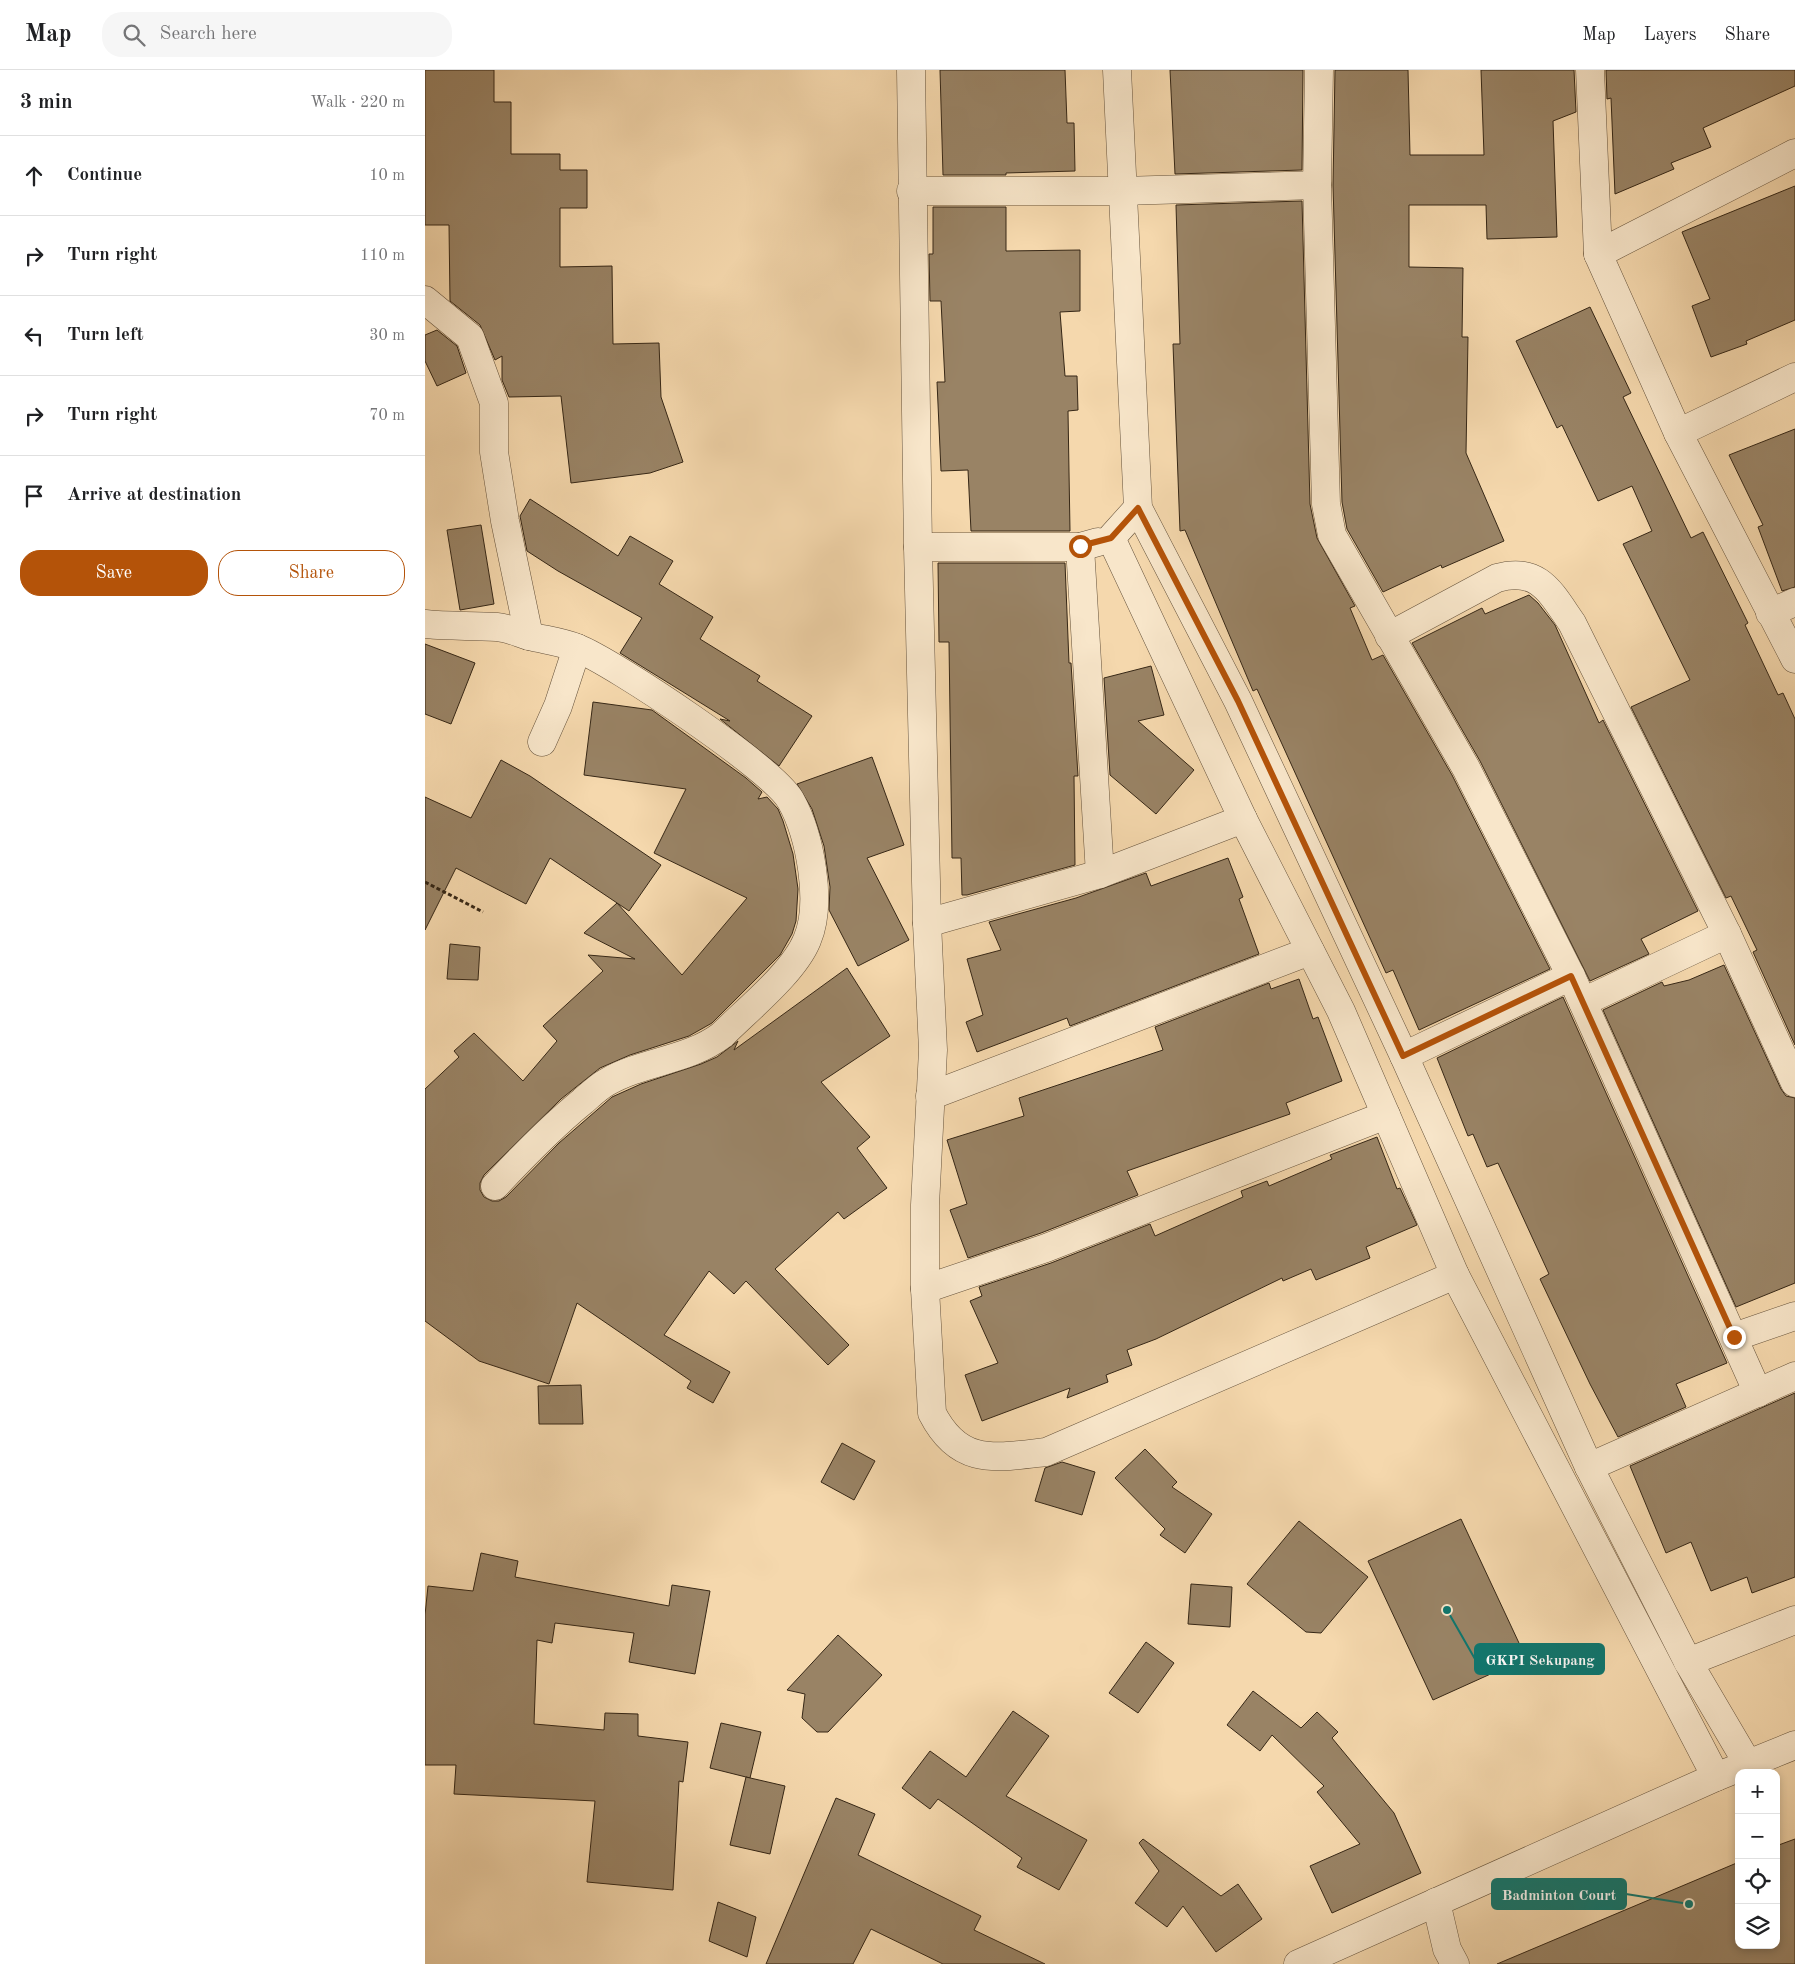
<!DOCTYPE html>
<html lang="en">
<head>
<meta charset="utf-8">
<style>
	body { margin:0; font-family:"Old Standard TT",serif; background:#f6f6f6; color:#202124 }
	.controls { position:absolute; right:15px; bottom:15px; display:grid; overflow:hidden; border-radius:10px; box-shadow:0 2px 8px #0003 }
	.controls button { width:45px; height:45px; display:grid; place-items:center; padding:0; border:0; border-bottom:1px solid #e0e0e0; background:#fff; color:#202124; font:25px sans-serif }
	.stop { position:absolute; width:15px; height:15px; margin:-11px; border:4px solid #b45309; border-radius:50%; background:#fff }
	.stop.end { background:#b45309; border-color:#fff; box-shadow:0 1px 5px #0008 }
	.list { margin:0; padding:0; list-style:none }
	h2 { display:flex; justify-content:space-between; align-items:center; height:65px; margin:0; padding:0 20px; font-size:21px }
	h2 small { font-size:16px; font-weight:400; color:#757577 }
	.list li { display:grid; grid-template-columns:32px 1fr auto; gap:15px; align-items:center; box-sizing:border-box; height:80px; padding:0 20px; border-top:1px solid #e0e0e0 }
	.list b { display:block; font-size:19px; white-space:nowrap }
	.list em { font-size:16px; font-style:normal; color:#757577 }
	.actions { display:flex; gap:10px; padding:15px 20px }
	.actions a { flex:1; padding:11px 0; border:1px solid #b45309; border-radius:20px; text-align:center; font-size:18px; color:#b45309 }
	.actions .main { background:#b45309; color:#fff }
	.icon { flex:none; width:28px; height:28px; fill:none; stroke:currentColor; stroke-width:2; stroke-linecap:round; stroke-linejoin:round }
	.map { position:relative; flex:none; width:1370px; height:1894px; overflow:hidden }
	header { display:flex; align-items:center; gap:30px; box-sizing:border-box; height:70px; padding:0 25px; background:#fff; border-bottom:1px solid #e0e0e0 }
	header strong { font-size:24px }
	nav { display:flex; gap:28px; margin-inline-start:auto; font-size:18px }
	.search { width:350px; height:45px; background:#f6f6f6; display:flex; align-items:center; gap:12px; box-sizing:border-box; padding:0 18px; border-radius:20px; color:#757577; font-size:19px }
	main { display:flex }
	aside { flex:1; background:#fff }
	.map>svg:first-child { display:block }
</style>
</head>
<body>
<header>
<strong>Map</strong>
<div class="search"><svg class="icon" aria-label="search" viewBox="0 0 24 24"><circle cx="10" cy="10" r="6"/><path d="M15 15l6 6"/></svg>Search here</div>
<nav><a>Map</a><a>Layers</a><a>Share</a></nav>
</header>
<main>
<aside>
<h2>3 min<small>Walk · 220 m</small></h2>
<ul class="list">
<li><svg class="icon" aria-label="ahead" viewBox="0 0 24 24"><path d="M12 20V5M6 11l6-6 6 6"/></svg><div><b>Continue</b></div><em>10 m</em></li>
<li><svg class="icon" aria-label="right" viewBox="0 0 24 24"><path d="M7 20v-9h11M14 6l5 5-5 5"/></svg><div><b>Turn right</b></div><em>110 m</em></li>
<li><svg class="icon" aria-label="left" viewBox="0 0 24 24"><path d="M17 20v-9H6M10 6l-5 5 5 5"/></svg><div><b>Turn left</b></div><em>30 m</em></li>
<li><svg class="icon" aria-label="right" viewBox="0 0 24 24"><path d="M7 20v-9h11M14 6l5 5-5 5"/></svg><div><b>Turn right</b></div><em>70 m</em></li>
<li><svg class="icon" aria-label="arrive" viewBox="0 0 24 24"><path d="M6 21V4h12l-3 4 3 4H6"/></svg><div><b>Arrive at destination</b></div></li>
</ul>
<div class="actions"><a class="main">Save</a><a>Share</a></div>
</aside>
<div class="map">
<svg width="1370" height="1894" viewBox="0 0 1370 1894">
	<rect width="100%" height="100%" fill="#f5d8ad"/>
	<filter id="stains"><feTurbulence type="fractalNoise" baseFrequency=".004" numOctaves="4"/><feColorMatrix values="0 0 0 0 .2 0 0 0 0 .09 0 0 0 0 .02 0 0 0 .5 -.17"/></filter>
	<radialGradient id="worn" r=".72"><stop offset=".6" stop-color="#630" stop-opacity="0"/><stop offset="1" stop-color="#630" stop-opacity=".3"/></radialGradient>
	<g fill="#998365" stroke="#362716">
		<polygon points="0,0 69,0 69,32 86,32 86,84 135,84 135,100 162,100 162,138 135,138 135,197 187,196 188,274 234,273 236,327 258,392 225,403 146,413 136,326 84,327 77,310 77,286 70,290 55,255 25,231 24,155 0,155"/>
		<polygon points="515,0 640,0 642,53 649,53 650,101 581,103 581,105 518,105"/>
		<polygon points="745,0 878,0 877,100 750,104"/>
		<polygon points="910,0 983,0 985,85 1059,85 1056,0 1149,0 1151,42 1128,51 1132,167 1062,169 1061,135 984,135 984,197 1038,198 1037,267 1043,267 1041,383 1079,471 1017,498 1016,495 958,522 922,459 917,432 908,115"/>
		<polygon points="1181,0 1370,0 1370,16 1278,58 1286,77 1246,93 1249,99 1190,124 1186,28 1182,29"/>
		<polygon points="1370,116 1370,250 1321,271 1322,274 1286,287 1267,236 1285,229 1257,162"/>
		<polygon points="877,131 885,434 892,468 930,536 925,538 947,590 958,585 1027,705 1125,899 994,960 968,900 961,903 832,619 828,621 760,460 755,461 748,274 755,274 751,135"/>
		<polygon points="508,137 581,137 581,181 655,180 655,241 635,242 640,306 652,306 653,340 643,341 645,461 546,461 543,400 516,401 512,312 520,312 516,231 505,231 504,184 508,184"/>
		<polygon points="1165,237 1206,323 1198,327 1266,468 1278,462 1323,553 1320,555 1353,625 1358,623 1370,649 1370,975 1328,882 1332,880 1306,826 1301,828 1206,637 1265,610 1198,474 1227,461 1207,416 1173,431 1137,355 1132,358 1091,271"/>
		<polygon points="12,260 32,276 41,303 12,316 0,291 0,265"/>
		<polygon points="1370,359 1370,517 1357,521 1333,457 1338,455 1304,385"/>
		<polygon points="105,429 193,486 205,466 248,491 234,514 288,547 275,569 335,606 332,611 387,646 354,696 295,649 305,651 195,583 217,548 133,501 102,481 95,446"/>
		<polygon points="56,455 69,534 35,540 22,460"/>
		<polygon points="513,493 640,493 644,593 646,593 653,706 649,706 650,795 542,825 537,825 536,788 527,788 524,572 514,572"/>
		<polygon points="1104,525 1113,533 1130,555 1174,653 1178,650 1273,841 1216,869 1224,884 1165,911 1055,691 987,573 1057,538 1060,544"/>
		<polygon points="0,574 50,593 26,654 0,644"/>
		<polygon points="726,596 739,645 713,651 769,700 731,744 685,705 679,608"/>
		<polygon points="168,632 227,640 321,708 337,722 333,729 342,727 353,739 358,751 368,784 373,819 371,851 367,864 355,885 287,953 264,966 205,985 175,998 136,1029 59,1105 55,1113 55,1120 59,1127 67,1131 74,1131 81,1127 134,1073 187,1027 216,1014 276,994 292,987 313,971 309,980 422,898 465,966 396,1012 445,1067 432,1078 462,1118 419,1149 413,1142 350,1199 424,1275 403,1295 321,1211 309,1224 284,1201 239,1265 305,1302 288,1333 262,1318 266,1311 152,1233 124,1314 54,1291 0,1251 0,1019 34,987 29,981 49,963 98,1011 132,971 118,956 178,901 163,885 210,889 159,863 192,833 257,905 322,828 229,783 261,719 159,705"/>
		<polygon points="447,687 479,775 442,788 484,870 433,896 404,840 405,817 399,776 387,739 372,714"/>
		<polygon points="76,690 105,706 236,795 204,841 125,788 101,834 31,798 0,860 0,727 46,748"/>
		<polygon points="803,788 818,827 814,829 834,884 645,956 642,948 552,982 541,952 558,945 542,889 576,880 564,852 651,828 721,803 726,816"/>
		<polygon points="25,874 55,877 53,910 22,909"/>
		<polygon points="1299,895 1356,1019 1361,1026 1370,1028 1370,1213 1311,1237 1178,940 1237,912 1239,916 1264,910"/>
		<polygon points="874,909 888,949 893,947 917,1011 861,1033 865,1044 702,1101 713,1125 616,1163 543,1188 525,1140 542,1134 522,1070 599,1046 594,1028 738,980 730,957 844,913 846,919"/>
		<polygon points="1138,927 1302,1293 1251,1314 1261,1337 1193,1367 1165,1314 1115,1209 1124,1204 1073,1093 1062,1097 1048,1064 1043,1066 1012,988"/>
		<polygon points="952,1067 972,1119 975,1118 992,1155 941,1177 945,1188 891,1210 886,1199 858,1211 857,1208 731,1269 702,1280 707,1295 681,1305 683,1312 642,1328 645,1318 557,1351 540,1305 573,1293 545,1231 557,1226 554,1217 626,1193 725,1154 730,1166 818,1127 816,1121 842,1111 844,1116 907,1089 905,1085"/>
		<polygon points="156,1315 158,1354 114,1354 113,1316"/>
		<polygon points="1370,1323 1370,1507 1327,1523 1322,1507 1286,1521 1266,1472 1241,1483 1205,1396"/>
		<polygon points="417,1373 450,1391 429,1430 396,1412"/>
		<polygon points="720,1379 752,1412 747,1417 787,1444 760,1483 735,1465 740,1459 690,1408"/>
		<polygon points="637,1392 670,1402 657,1445 610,1431 620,1398"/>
		<polygon points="1036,1449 1101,1588 1008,1630 943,1491"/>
		<polygon points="874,1451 943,1507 896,1563 881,1562 822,1514"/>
		<polygon points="56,1483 93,1491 90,1507 244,1536 247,1515 285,1521 270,1604 204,1592 209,1563 130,1553 127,1573 112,1570 109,1654 179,1660 180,1643 213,1644 213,1666 263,1672 258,1712 254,1711 248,1820 162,1812 170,1731 29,1724 31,1695 0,1695 0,1545 3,1516 48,1521"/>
		<polygon points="766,1514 807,1517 805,1557 763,1554"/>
		<polygon points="413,1565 457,1605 403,1662 392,1662 377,1648 380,1624 362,1620"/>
		<polygon points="721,1572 749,1593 713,1643 684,1623"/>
		<polygon points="828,1621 876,1658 892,1642 913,1662 907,1668 969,1743 996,1803 907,1843 885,1796 935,1774 892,1722 899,1716 847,1665 835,1681 802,1655"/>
		<polygon points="588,1641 624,1666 581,1726 662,1770 634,1820 592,1797 597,1788 513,1729 505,1739 477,1718 505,1681 541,1707"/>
		<polygon points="296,1653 336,1662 325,1708 285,1698"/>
		<polygon points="321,1707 360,1716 345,1784 305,1775"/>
		<polygon points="411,1728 450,1744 433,1785 556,1846 549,1860 620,1894 518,1894 446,1859 428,1894 341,1894"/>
		<polygon points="718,1769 796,1826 813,1814 837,1849 791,1882 758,1836 742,1857 710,1833 734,1801 714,1773"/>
		<polygon points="1370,1769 1370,1894 1072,1894 1314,1792 1314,1875 1351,1875 1351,1776"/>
		<polygon points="293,1832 331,1847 322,1887 284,1871"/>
	</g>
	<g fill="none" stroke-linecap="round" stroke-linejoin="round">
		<g stroke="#66533c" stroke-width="29">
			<g id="minor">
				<path d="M486,0L493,477L502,853L508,980L500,1135V1219L507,1343C534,1396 569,1388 621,1382L1030,1205"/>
				<polyline points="692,0 713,438 813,631 979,986 1164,1397 1263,1592 1323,1694"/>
				<polyline points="894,0 892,115 901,434 907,465 1041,698 1146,906 1333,1323"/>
				<polyline points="1165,0 1173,184 1253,363 1370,589"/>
				<polyline points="486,121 697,121 892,115"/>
				<polyline points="1173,184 1370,83"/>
				<polyline points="0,230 45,267 69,333 69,382 80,451 104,566"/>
				<polyline points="1253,363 1370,307"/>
				<polyline points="713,438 686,468 818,749 916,941 1030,1205 1291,1707"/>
				<polyline points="493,477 655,477 673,472"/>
				<polyline points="655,477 675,804"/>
				<polyline points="1345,543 1370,532"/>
				<path d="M0,554C24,557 48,555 72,557C83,558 94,563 104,566C120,570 137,572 152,578C188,592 350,700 366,731C385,765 398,833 382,870C369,902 323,939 297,965C263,991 218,991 182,1012C173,1017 165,1025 158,1031C126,1057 98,1086 70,1116"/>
				<path d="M964,566L1072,508C1114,496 1126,523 1147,553L1302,864L1370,1013"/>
				<polyline points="117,672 133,636 152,578"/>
				<polyline points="502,853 675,804 818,749"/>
				<polyline points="1158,932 1302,864"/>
				<polyline points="979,986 1146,906"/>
				<polyline points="505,1026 885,881"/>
				<polyline points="500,1219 621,1178 961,1045"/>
				<polyline points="1309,1267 1370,1246"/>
				<polyline points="1164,1397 1370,1306"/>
				<polyline points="1263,1592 1370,1550"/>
				<polyline points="1011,1832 1022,1879 1030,1894"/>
				<polyline points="873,1894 1291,1707 1370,1675"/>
			</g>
		</g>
		<polyline stroke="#362716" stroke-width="3" stroke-dasharray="4 2.5" stroke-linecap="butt" points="0,812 58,842"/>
		<use href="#minor" stroke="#f8e6ca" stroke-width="28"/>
	</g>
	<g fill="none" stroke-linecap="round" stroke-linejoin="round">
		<polyline stroke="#b45309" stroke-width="6" points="655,476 686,468 713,438 813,631 978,986 1146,906 1309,1267"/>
	</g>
	<path fill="none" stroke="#0f766e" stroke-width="2" d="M1022 1540L1050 1589M1264 1834L1201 1824"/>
	<g fill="#0f766e" stroke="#f8e6ca" stroke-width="2">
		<circle cx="1022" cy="1540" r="5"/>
		<circle cx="1264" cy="1834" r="5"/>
	</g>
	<g fill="#0f766e" stroke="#0f766e" stroke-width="2">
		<rect x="1050" y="1574" width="129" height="30" rx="5"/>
		<rect x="1067" y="1809" width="134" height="30" rx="5"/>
	</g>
	<g font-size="15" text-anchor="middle" font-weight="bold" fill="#fff">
		<text x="1115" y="1595">GKPI Sekupang</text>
		<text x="1134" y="1830">Badminton Court</text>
	</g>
	<rect width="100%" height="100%" filter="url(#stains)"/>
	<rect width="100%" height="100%" fill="url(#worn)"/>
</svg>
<div class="controls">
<button>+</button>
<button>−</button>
<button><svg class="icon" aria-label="locate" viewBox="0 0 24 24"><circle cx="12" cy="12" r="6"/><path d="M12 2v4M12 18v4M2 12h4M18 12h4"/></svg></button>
<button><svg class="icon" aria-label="layers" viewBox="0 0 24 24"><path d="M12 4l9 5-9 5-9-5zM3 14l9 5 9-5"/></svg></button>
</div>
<div class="stop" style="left:655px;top:476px"></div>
<div class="stop end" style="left:1309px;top:1267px"></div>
</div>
</main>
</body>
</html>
